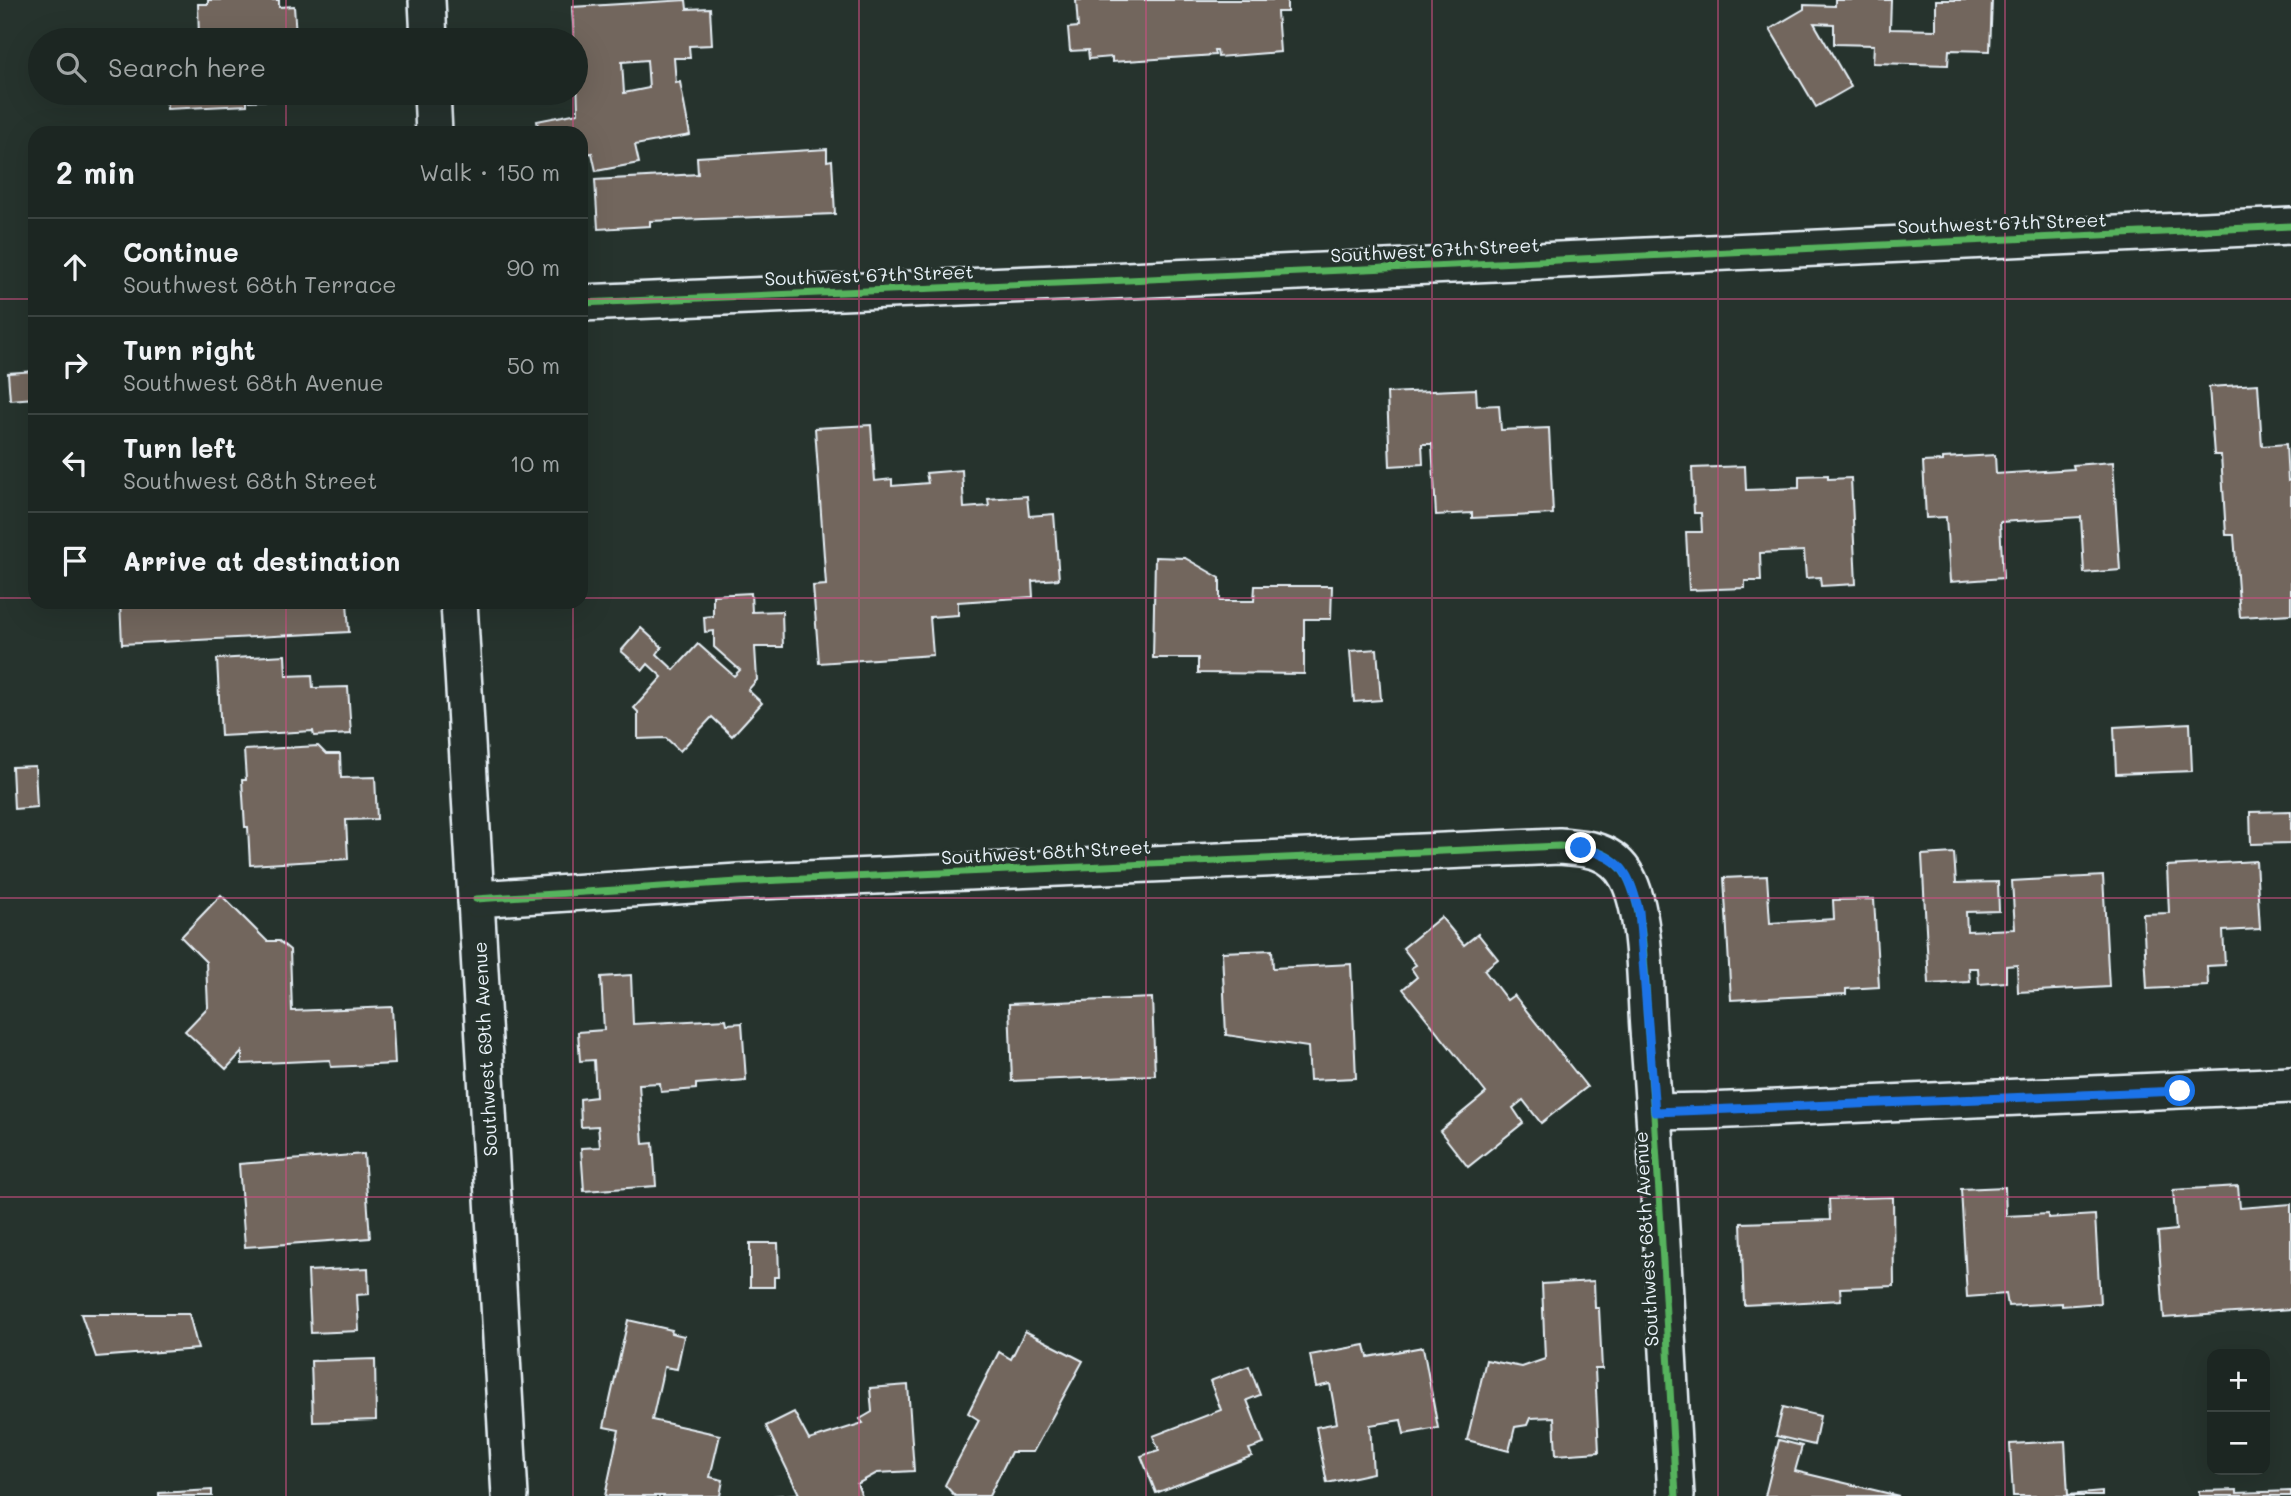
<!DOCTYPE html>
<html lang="en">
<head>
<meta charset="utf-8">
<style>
	body { margin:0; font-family:Mali,sans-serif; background:#252e2a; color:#f1f3f6 }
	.controls { position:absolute; right:21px; bottom:21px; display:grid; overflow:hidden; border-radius:14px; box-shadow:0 7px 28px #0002 }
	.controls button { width:63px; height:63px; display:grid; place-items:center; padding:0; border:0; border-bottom:2px solid #3a4340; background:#1c2622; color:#f1f3f6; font:35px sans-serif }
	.stop { position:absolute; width:21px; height:21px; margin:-16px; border:5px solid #1a73e8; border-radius:50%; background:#fff }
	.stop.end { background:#1a73e8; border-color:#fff; box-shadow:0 2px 7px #0008 }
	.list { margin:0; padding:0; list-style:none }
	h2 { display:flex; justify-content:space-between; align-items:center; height:91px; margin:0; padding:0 28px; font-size:30px }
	h2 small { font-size:23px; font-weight:400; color:#a0a5a5 }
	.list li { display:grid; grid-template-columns:46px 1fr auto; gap:21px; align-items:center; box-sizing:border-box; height:98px; padding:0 28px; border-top:2px solid #3a4340 }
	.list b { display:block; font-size:26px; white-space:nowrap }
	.list p { margin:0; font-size:23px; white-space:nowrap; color:#a0a5a5 }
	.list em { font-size:23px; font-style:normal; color:#a0a5a5 }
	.icon { flex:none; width:38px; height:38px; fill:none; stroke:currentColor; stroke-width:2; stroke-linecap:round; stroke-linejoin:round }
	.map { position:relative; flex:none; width:2291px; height:1496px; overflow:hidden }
	.search { position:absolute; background:#1c2622; box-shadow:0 7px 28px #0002; left:28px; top:28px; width:560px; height:77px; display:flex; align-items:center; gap:18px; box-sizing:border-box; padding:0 24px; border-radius:38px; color:#a0a5a5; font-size:26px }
	.panel { position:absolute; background:#1c2622; box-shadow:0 7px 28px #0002; left:28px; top:126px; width:560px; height:483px; border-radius:21px }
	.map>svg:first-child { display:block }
</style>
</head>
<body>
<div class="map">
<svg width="2291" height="1496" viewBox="0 0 2291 1496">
	<rect width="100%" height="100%" fill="#26332d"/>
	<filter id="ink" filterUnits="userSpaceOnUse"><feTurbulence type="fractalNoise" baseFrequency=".0143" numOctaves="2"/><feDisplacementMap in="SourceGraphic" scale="14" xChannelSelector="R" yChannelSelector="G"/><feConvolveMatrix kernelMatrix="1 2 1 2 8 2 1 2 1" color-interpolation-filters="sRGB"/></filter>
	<g filter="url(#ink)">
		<g fill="#72665d" stroke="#e8f1f8" stroke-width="2" fill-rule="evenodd">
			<polygon points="208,0 279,0 279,7 294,6 296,36 281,37 281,40 183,40 199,38 198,4 208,4"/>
			<path d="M686,0L687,9L710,8L712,45L689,46L690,58H674L676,83L680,82L690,135L635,145L639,163L596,171L592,153L581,155V133H539L537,121L578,113L576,40H574L572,7ZM647,60L649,88L624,93L622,62Z"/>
			<polygon points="1076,0 1287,0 1287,12 1277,12 1280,52 1218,57 1217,50 1214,50 1215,55 1112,62 1112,57 1089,59 1088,50 1070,51 1068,28 1078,27"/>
			<polygon points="1835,0 1891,0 1890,29 1936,30 1936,0 1992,0 1990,51 1949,50 1948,65 1873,63 1874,45 1834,44 1834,24 1814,23 1851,87 1816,107 1770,29 1804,9 1804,5 1835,6"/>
			<polygon points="166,93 301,93 301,99 247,101 247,105 167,109"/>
			<polygon points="827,149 827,161 832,160 835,214 650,221 650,226 598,229 595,180 698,174 697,157"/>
			<polygon points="35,371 35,398 10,400 8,373"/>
			<polygon points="2258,384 2262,446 2286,444 2288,481 2291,480 2291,614 2240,617 2234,535 2226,535 2221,455 2214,455 2209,387"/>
			<polygon points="1476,389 1477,406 1499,405 1501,430 1549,428 1553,514 1472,518 1472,513 1436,515 1432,444 1422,444 1423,464 1390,466 1387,393"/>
			<polygon points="871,425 875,481 892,479 892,486 928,483 926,473 962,470 964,508 989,506 988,499 1027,496 1029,516 1054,514 1059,579 1032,581 1033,597 958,602 958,615 930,617 933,655 819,663 813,586 826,585 815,428"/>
			<polygon points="1995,455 1996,474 2074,469 2073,465 2113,462 2120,570 2084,573 2081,517 2000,522 2003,578 1950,582 1946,517 1926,518 1923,462 1943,461 1943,458"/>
			<polygon points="1745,466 1746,490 1799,488 1799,476 1828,475 1828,479 1851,478 1856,584 1821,586 1820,577 1806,578 1804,551 1760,553 1761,581 1745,581 1745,588 1689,590 1686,532 1702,532 1701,513 1694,513 1692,468"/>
			<polygon points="1155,557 1185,558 1220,578 1220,601 1254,601 1255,586 1332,586 1331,619 1304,619 1304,674 1198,673 1198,658 1153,658"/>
			<polygon points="751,593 752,612 782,611 783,647 755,647 757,680 748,690 762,703 732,736 712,717 680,751 666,738 638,739 638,712 634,708 662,677 648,664 643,670 621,651 641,628 662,647 657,654 674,670 698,644 734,676 740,670 714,647 714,631 705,632 704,617 713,616 713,595"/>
			<polygon points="120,602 347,602 349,632 122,644"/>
			<polygon points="1377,649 1381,700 1354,702 1350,651"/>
			<polygon points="285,655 286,676 312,675 313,688 348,687 351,734 314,736 313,731 221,736 217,659"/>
			<polygon points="2190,723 2192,771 2116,774 2114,727"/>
			<polygon points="318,746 326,754 340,754 341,778 375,777 377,819 346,820 348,859 250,865 248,827 245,827 242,780 246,780 244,750"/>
			<polygon points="35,766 37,807 14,809 12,767"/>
			<polygon points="2291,811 2291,843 2251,844 2250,812"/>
			<polygon points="1954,853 1956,883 1998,882 1999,911 1966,912 1967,931 2015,929 2012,881 2103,876 2109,987 2018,992 2017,965 2006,966 2006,982 1979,984 1978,968 1969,968 1970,982 1929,984 1922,855"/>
			<polygon points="2256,861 2260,929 2223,931 2225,965 2207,966 2208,986 2147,989 2143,914 2169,913 2167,866"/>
			<polygon points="1767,876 1770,923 1834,919 1833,900 1874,899 1879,987 1846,989 1846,994 1731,1000 1724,878"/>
			<polygon points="221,895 267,941 279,941 290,950 292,1011 392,1007 395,1064 331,1067 330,1060 242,1064 242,1052 226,1069 185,1031 208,1007 206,962 181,937"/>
			<polygon points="1441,917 1464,945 1478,934 1498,959 1484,970 1507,1000 1514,995 1587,1087 1541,1123 1523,1100 1513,1108 1523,1123 1468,1167 1440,1131 1486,1093 1403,989 1417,977 1411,968 1416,965 1403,948"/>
			<polygon points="1272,950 1273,968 1351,964 1356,1078 1310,1080 1308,1047 1226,1035 1222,952"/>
			<polygon points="631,975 633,1024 726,1019 727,1024 742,1023 746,1080 696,1084 696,1089 661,1092 660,1083 639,1084 643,1144 653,1143 656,1186 584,1191 581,1148 600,1147 598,1126 581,1127 580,1099 596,1097 594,1060 580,1061 578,1032 604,1030 601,977"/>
			<polygon points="1152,998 1155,1075 1012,1081 1009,1004"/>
			<polygon points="364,1154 370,1238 245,1247 239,1164"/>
			<polygon points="2238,1186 2240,1208 2291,1204 2291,1309 2164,1318 2158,1232 2176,1230 2173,1190"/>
			<polygon points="2005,1187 2006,1216 2048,1214 2048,1218 2095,1215 2100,1303 2062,1306 2062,1303 2008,1306 2006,1294 1967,1297 1961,1189"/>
			<polygon points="1893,1197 1894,1286 1840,1288 1841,1300 1744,1305 1741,1223 1830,1220 1829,1199"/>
			<polygon points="750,1243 778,1243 779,1277 774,1277 774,1287 750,1287"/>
			<polygon points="368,1268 369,1294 357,1295 359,1331 311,1333 308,1271"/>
			<polygon points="1594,1281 1595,1308 1599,1308 1602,1369 1595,1369 1599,1452 1556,1455 1554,1417 1530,1418 1527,1425 1515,1427 1509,1451 1467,1440 1486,1360 1522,1367 1545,1359 1542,1284"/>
			<polygon points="81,1314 189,1314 198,1349 96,1357"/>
			<polygon points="628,1320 672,1330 671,1333 684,1336 677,1369 664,1367 652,1420 720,1435 710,1477 723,1480 720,1496 605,1496 619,1430 604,1427"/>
			<polygon points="1025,1331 1083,1361 1033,1452 1011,1452 989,1496 955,1496 945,1485 979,1420 968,1413 999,1352 1011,1359"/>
			<polygon points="1365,1345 1368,1357 1423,1347 1438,1428 1404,1434 1401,1420 1370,1425 1373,1473 1327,1483 1316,1427 1337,1423 1330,1384 1316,1387 1310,1355"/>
			<polygon points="375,1359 376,1420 313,1422 311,1361"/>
			<polygon points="1249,1366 1260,1395 1247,1400 1264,1444 1249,1449 1252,1456 1156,1493 1141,1456 1159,1450 1153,1436 1221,1410 1210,1381"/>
			<polygon points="908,1385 914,1471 877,1473 857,1484 862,1496 772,1496 799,1494 766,1426 794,1412 809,1440 863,1423 860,1419 872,1412 870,1388"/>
			<polygon points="1783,1407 1820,1416 1814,1445 1776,1436"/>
			<polygon points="1779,1440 1802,1446 1795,1471 1899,1496 1765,1496"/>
			<polygon points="2065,1441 2068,1495 2102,1492 2102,1496 2013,1496 2010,1444"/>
			<polygon points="212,1490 212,1496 159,1496 159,1493"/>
			<polygon points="2237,1490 2237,1493 2291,1491 2291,1496 2199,1496 2199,1491"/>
		</g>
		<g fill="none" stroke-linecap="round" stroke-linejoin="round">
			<g stroke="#e8f1f8" stroke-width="40">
				<g id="street">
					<polyline points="427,0 429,40"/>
					<polyline points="432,93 434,133"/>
					<polyline points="581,303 1106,281 2291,226"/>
					<polyline points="459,602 510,1496"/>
					<path d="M476,899L738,882L1559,846C1588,848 1612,850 1627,877C1646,911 1645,989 1648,1029C1660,1185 1667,1340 1676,1496"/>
					<polyline points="1655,1112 1708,1111 2291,1085"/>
				</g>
			</g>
			<use href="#street" stroke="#26332d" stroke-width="35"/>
			<g stroke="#26332d" stroke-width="11">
				<g id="cycleway">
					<polyline points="581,303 1106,281 2291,226"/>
					<path d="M476,899L738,882L1559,846C1588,848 1612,850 1627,877C1646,911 1645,989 1648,1029C1660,1185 1667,1340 1676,1496"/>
				</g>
			</g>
			<use href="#cycleway" stroke="#56b35d" stroke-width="7"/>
		</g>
	</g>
	<g fill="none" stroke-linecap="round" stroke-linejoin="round" filter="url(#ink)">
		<path stroke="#1a73e8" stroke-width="9" d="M1581,848C1623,858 1628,871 1639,911L1655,1112L2180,1091"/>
	</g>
	<path fill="none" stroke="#cc4e82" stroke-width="2" stroke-opacity="0.55" d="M286,0V40M573,0V40M859,0V1496M1146,0V1496M1432,0V1496M1718,0V1496M2005,0V1496M286,93V133M573,93V133M0,299H35M581,299H2291M0,598H35M581,598H2291M286,602V1496M573,602V1496M0,898H2291M0,1197H2291"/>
	<g text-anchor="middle" stroke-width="6" stroke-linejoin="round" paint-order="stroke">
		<g font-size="19" fill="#e8f1f8" stroke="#26332d">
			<text transform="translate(2002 223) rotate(-2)" y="7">Southwest 67th Street</text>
			<text transform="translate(1435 250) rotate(-3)" y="7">Southwest 67th Street</text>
			<text transform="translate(869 275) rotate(-2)" y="7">Southwest 67th Street</text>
			<text transform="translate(1046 852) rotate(-3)" y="7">Southwest 68th Street</text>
			<text transform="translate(485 1049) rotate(-93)" y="7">Southwest 69th Avenue</text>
			<text transform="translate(1646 1239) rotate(-93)" y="7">Southwest 68th Avenue</text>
		</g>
	</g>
</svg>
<div class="controls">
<button>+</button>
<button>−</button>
</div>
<div class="stop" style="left:2180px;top:1091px"></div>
<div class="stop end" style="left:1581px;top:848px"></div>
<div class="search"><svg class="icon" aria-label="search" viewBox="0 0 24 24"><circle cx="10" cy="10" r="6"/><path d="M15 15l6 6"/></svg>Search here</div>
<section class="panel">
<h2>2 min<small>Walk · 150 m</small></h2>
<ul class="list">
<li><svg class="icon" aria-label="ahead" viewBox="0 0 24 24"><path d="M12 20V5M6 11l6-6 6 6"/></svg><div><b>Continue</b><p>Southwest 68th Terrace</p></div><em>90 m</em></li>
<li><svg class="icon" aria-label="right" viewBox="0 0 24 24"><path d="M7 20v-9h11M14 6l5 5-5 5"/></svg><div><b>Turn right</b><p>Southwest 68th Avenue</p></div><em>50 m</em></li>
<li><svg class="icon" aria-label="left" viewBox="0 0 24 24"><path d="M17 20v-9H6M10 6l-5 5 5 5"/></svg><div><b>Turn left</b><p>Southwest 68th Street</p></div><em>10 m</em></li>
<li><svg class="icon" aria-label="arrive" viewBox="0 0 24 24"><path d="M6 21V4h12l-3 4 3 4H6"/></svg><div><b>Arrive at destination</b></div></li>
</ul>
</section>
</div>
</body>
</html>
